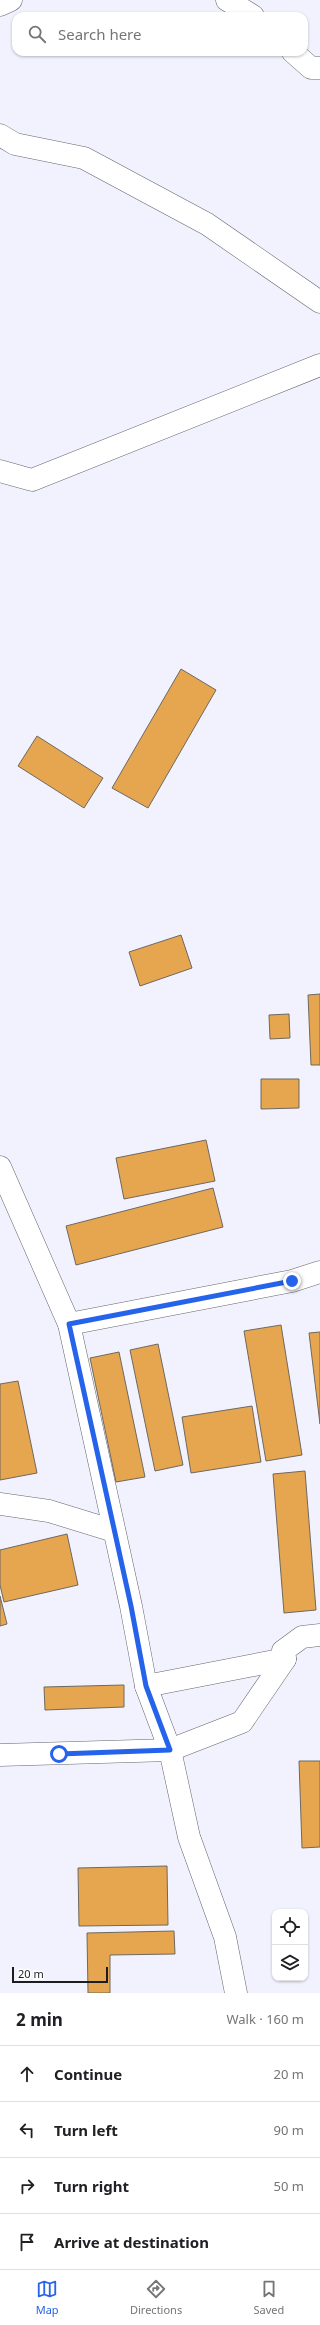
<!DOCTYPE html>
<html lang="en">
<head>
<meta charset="utf-8">
<style>
	body { margin:0; font-family:"Noto Sans",sans-serif; background:#f6f6f6; color:#202124 }
	.controls { position:absolute; right:12px; bottom:12px; display:grid; overflow:hidden; border-radius:8px; box-shadow:0 1px 3px #0004 }
	.controls button { width:36px; height:36px; display:grid; place-items:center; padding:0; border:0; border-bottom:1px solid #e0e0e0; background:#fff; color:#202124; font:20px sans-serif }
	.scale { position:absolute; left:12px; bottom:10px; width:96px; box-sizing:border-box; padding-left:4px; border:2px solid #1c1d21; border-top:0; font-size:11px; line-height:14px; white-space:nowrap; color:#1c1d21; -webkit-text-stroke:3px #fff; paint-order:stroke }
	.stop { position:absolute; width:12px; height:12px; margin:-9px; border:3px solid #2563eb; border-radius:50%; background:#fff }
	.stop.end { background:#2563eb; border-color:#fff; box-shadow:0 1px 4px #0008 }
	.list { margin:0; padding:0; list-style:none }
	h2 { display:flex; justify-content:space-between; align-items:center; height:52px; margin:0; padding:0 16px; font-size:17px }
	h2 small { font-size:13px; font-weight:400; color:#757577 }
	.list li { display:grid; grid-template-columns:26px 1fr auto; gap:12px; align-items:center; box-sizing:border-box; height:56px; padding:0 16px; border-top:1px solid #e0e0e0 }
	.list b { display:block; font-size:15px; white-space:nowrap }
	.list em { font-size:13px; font-style:normal; color:#757577 }
	.icon { flex:none; width:22px; height:22px; fill:none; stroke:currentColor; stroke-width:2; stroke-linecap:round; stroke-linejoin:round }
	.map { position:relative; flex:none; width:320px; height:1993px; overflow:hidden }
	.search { position:absolute; background:#fff; box-shadow:0 1px 3px #0004; left:12px; right:12px; top:12px; height:44px; display:flex; align-items:center; gap:10px; box-sizing:border-box; padding:0 14px; border-radius:12px; color:#757577; font-size:15px }
	.sheet { height:276px; background:#fff }
	nav { display:flex; justify-content:space-around; align-items:center; box-sizing:border-box; height:56px; border-top:1px solid #e0e0e0; background:#fff; font-size:11px; color:#757577 }
	nav a { display:grid; justify-items:center; gap:2px }
	nav .on { color:#2563eb }
	.map>svg:first-child { display:block }
</style>
</head>
<body>
<div class="map">
<svg width="320" height="1993" viewBox="0 0 320 1993">
	<rect width="100%" height="100%" fill="#f1f2fd"/>
	<g fill="#e6a54f" stroke="#6f6860">
		<polygon points="181,669 216,690 148,808 112,788"/>
		<polygon points="37,736 103,778 84,808 18,766"/>
		<polygon points="181,935 192,968 140,986 129,952"/>
		<polygon points="320,994 320,1065 311,1065 308,995"/>
		<polygon points="289,1014 290,1038 270,1039 269,1015"/>
		<polygon points="261,1079 299,1079 299,1108 261,1109"/>
		<polygon points="206,1140 215,1181 124,1199 116,1158"/>
		<polygon points="213,1188 223,1227 76,1265 66,1226"/>
		<polygon points="281,1325 302,1455 266,1461 244,1331"/>
		<polygon points="320,1332 320,1424 309,1333"/>
		<polygon points="158,1344 183,1465 155,1471 130,1350"/>
		<polygon points="119,1352 145,1477 116,1482 90,1358"/>
		<polygon points="18,1381 37,1473 0,1480 0,1384"/>
		<polygon points="252,1406 261,1462 191,1473 182,1417"/>
		<polygon points="305,1471 316,1610 284,1613 273,1474"/>
		<polygon points="67,1534 78,1585 4,1602 0,1585 0,1550"/>
		<polygon points="0,1596 7,1624 0,1626"/>
		<polygon points="124,1685 124,1707 45,1710 44,1687"/>
		<polygon points="299,1761 320,1761 320,1847 302,1848"/>
		<polygon points="167,1866 168,1925 79,1926 78,1868"/>
		<polygon points="174,1931 175,1954 110,1955 110,1993 88,1993 87,1933"/>
	</g>
	<g fill="none" stroke-linecap="round" stroke-linejoin="round">
		<g stroke="#656670" stroke-width="23">
			<g id="minor">
				<polyline points="227,0 253,16"/>
				<polyline points="0,5 11,0"/>
				<polyline points="293,52 311,68 320,68"/>
				<polyline points="0,135 15,144 84,158 207,224 320,302"/>
				<polyline points="0,471 32,480 320,365"/>
				<polyline points="0,1167 69,1324 131,1606 146,1686 170,1750 189,1837 225,1937 236,1993"/>
				<polyline points="69,1324 292,1281 320,1272"/>
				<polyline points="0,1504 49,1511 114,1531"/>
				<polyline points="146,1686 285,1659"/>
				<polyline points="0,1755 170,1750 242,1722 285,1659 283,1651 302,1637 320,1635"/>
			</g>
		</g>
		<use href="#minor" stroke="#fff" stroke-width="22"/>
	</g>
	<g fill="none" stroke-linecap="round" stroke-linejoin="round">
		<polyline stroke="#2563eb" stroke-width="5" points="59,1754 170,1750 146,1686 131,1606 69,1324 292,1281"/>
	</g>
</svg>
<div class="controls">
<button><svg class="icon" aria-label="locate" viewBox="0 0 24 24"><circle cx="12" cy="12" r="6"/><path d="M12 2v4M12 18v4M2 12h4M18 12h4"/></svg></button>
<button><svg class="icon" aria-label="layers" viewBox="0 0 24 24"><path d="M12 4l9 5-9 5-9-5zM3 14l9 5 9-5"/></svg></button>
</div>
<div class="scale">20 m</div>
<div class="stop" style="left:59px;top:1754px"></div>
<div class="stop end" style="left:292px;top:1281px"></div>
<div class="search"><svg class="icon" aria-label="search" viewBox="0 0 24 24"><circle cx="10" cy="10" r="6"/><path d="M15 15l6 6"/></svg>Search here</div>
</div>
<section class="sheet">
<h2>2 min<small>Walk · 160 m</small></h2>
<ul class="list">
<li><svg class="icon" aria-label="ahead" viewBox="0 0 24 24"><path d="M12 20V5M6 11l6-6 6 6"/></svg><div><b>Continue</b></div><em>20 m</em></li>
<li><svg class="icon" aria-label="left" viewBox="0 0 24 24"><path d="M17 20v-9H6M10 6l-5 5 5 5"/></svg><div><b>Turn left</b></div><em>90 m</em></li>
<li><svg class="icon" aria-label="right" viewBox="0 0 24 24"><path d="M7 20v-9h11M14 6l5 5-5 5"/></svg><div><b>Turn right</b></div><em>50 m</em></li>
<li><svg class="icon" aria-label="arrive" viewBox="0 0 24 24"><path d="M6 21V4h12l-3 4 3 4H6"/></svg><div><b>Arrive at destination</b></div></li>
</ul>
</section>
<nav>
<a class="on"><svg class="icon" aria-label="map" viewBox="0 0 24 24"><path d="M3 6l6-2 6 2 6-2v14l-6 2-6-2-6 2zM9 4v14M15 6v14"/></svg>Map</a>
<a><svg class="icon" aria-label="directions" viewBox="0 0 24 24"><path d="M12 3l9 9-9 9-9-9zM9 14v-3h6M13 9l2 2-2 2"/></svg>Directions</a>
<a><svg class="icon" aria-label="saved" viewBox="0 0 24 24"><path d="M7 4h10v16l-5-4-5 4z"/></svg>Saved</a>
</nav>
</body>
</html>
